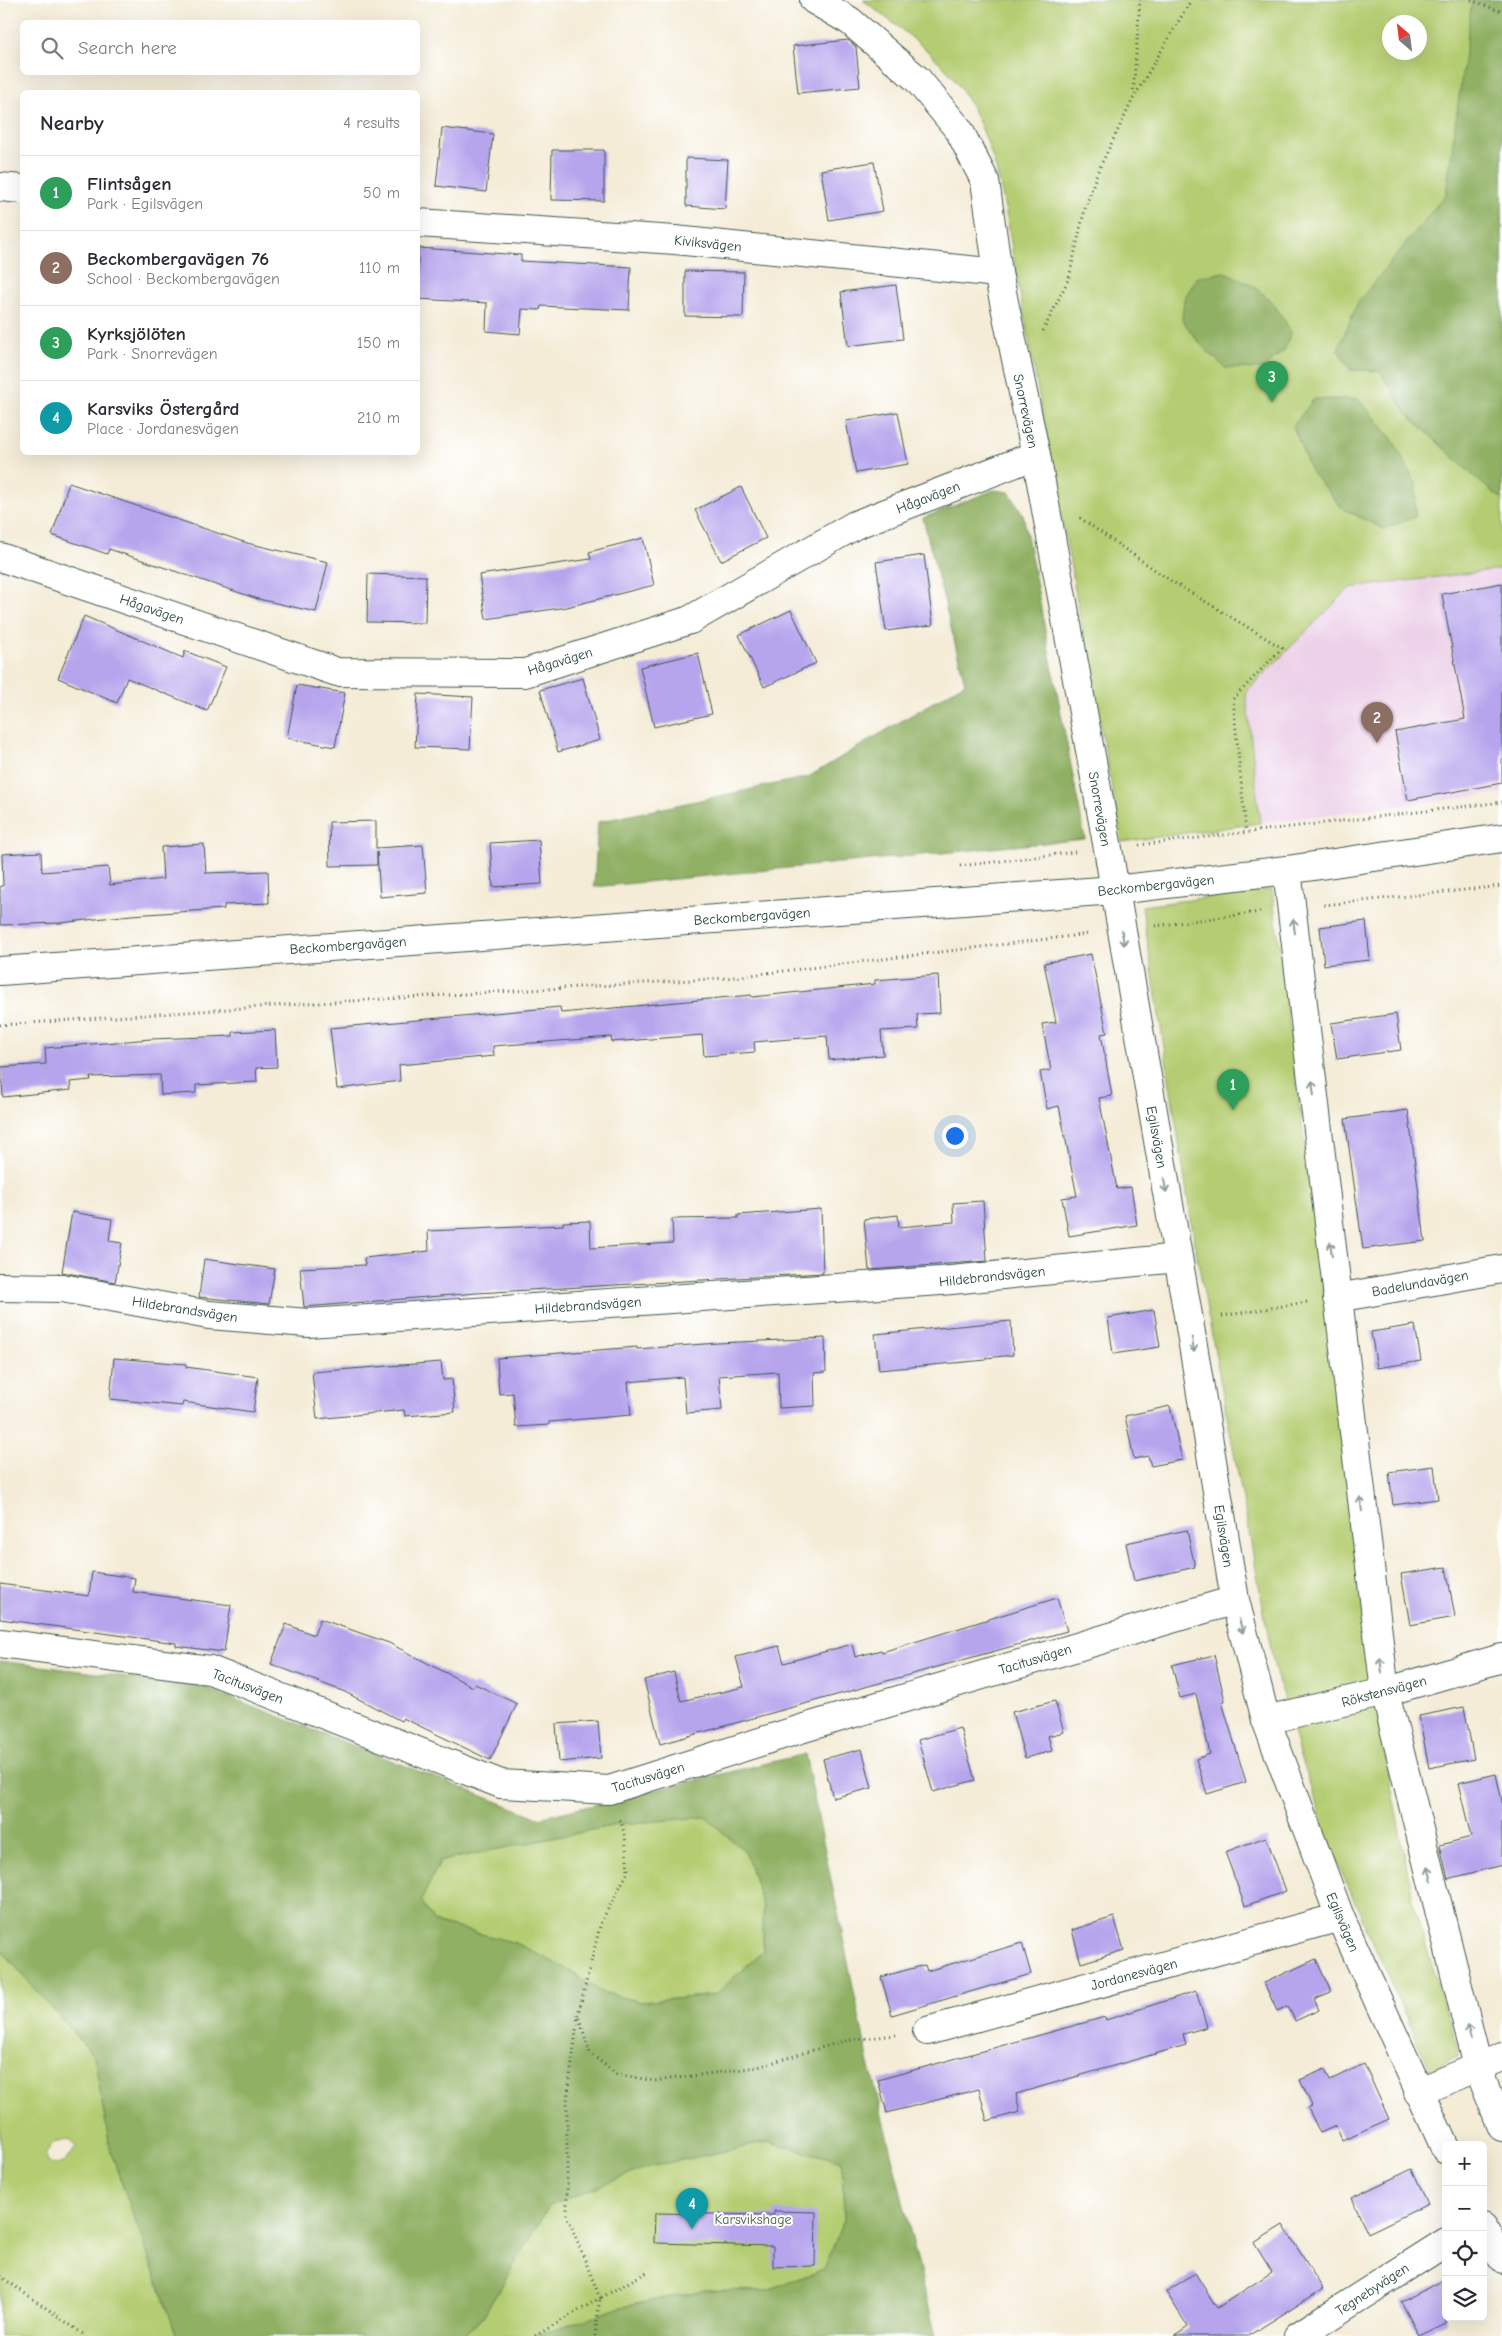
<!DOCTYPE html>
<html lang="en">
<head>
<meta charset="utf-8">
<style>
	body { margin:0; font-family:"Comic Neue",sans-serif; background:#f7f7f7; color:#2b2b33 }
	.controls { position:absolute; right:15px; bottom:15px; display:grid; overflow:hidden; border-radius:8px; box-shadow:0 5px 20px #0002 }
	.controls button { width:45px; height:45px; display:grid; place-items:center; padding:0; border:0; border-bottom:1px solid #e1e1e2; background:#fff; color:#2b2b33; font:25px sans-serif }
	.compass { position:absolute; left:1382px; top:15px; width:45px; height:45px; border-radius:50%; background:#fff; box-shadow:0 5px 20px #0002; rotate:332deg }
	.you { position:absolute; left:954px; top:1135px; width:18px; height:18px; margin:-12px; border:4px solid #fff; border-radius:50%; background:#1a73e8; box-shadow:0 0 0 8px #1a73e833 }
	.badge { display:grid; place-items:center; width:32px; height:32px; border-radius:50%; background:#111827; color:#fff; font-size:16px; font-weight:700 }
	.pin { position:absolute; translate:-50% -41px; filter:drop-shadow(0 1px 2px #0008) }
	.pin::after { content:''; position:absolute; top:26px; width:18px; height:15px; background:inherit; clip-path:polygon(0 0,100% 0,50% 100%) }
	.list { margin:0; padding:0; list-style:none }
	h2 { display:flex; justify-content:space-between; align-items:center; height:65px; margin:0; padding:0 20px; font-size:21px }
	h2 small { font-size:16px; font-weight:400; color:#7c7c81 }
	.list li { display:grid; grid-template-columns:32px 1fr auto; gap:15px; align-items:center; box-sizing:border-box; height:75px; padding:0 20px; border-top:1px solid #e1e1e2 }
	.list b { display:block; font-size:19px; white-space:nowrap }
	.list p { margin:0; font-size:16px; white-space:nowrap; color:#7c7c81 }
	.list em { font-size:16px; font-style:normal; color:#7c7c81 }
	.icon { flex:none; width:28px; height:28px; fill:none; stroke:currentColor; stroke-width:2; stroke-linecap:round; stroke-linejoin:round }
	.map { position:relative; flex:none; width:1502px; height:2336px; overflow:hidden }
	.search { position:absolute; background:#fff; box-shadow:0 5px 20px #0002; left:20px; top:20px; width:400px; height:55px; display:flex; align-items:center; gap:12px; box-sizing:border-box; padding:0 18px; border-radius:8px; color:#7c7c81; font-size:19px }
	.panel { position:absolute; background:#fff; box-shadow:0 5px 20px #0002; left:20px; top:90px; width:400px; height:365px; border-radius:8px }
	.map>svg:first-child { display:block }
</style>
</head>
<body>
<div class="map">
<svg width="1502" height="2336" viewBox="0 0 1502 2336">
	<rect width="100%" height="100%" fill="#fff"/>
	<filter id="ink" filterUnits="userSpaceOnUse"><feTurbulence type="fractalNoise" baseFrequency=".02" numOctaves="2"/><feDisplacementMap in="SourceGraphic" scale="10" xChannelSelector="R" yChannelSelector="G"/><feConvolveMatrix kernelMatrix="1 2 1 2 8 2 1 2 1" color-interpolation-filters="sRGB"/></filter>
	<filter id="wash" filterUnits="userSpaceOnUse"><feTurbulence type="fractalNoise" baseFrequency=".0096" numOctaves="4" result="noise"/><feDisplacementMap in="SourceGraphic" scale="20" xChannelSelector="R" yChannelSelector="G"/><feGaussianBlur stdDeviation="1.12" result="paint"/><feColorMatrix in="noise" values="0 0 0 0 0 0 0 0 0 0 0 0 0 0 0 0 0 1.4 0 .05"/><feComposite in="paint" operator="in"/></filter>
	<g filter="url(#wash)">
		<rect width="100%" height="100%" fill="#f4ecd7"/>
		<polygon fill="#edd1e9" points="1502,569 1502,793 1260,823 1246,692 1350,588"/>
		<g fill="#b5cd72" stroke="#6a8553" fill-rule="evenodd">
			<path d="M863,0H1502V569L1350,588L1246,692L1260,823L1122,842L1013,256C1004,193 991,125 950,74C926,45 892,23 863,0ZM1390,22H1420V52H1390Z"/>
			<polygon points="1272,889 1373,1677 1387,1764 1415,1911 1455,2039 1458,2057 1430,2071 1331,1848 1298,1750 1274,1665 1196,1251 1142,906"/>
			<polygon points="705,1817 745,1851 763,1906 763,1951 715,1995 641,2002 601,1992 567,1969 516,1943 434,1922 421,1901 440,1861 621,1824"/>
			<path d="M0,1949L94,2056L111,2153L177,2336H0ZM70,2139L76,2147L64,2163L52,2164L46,2159L45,2154L53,2143Z"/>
			<polygon points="769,2142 842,2161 844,2220 824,2269 767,2291 705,2290 621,2307 534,2336 461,2336 481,2320 549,2206 648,2167"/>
		</g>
		<g fill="#90b064" stroke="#58764c" fill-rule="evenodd">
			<polygon points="1472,0 1502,0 1502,499 1480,482 1407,414 1380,371 1350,370 1338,349 1358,302 1446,194"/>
			<path d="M1224,272C1259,286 1273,298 1291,332L1284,351L1262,369L1225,368L1201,345L1182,320L1184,299L1197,277Z"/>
			<polygon points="1314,399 1359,399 1393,440 1416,484 1415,517 1384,529 1343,509 1311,472 1293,426"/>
			<polygon points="994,490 1009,492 1023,514 1085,839 594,887 598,822 808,777 965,683 923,518"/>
			<path d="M0,1661L201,1686L539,1818L805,1754L868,2059L936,2336H534L621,2307L705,2290L767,2291L824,2269L844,2220L842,2161L769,2142L648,2167L549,2206L481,2320L461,2336H177L111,2153L94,2056L0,1949ZM705,1817L745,1851L763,1906V1951L715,1995L641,2002L601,1992L567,1969L516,1943L434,1922L421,1901L440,1861L621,1824Z"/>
		</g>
		<g id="blocks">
			<g fill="#b6a4ed">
				<polygon points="848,40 856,47 860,87 798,93 793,46"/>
				<polygon points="442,128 493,134 486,192 436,186"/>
				<polygon points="552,150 604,150 604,201 551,200"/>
				<polygon points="686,158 728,160 725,209 686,206"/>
				<polygon points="874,162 883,211 829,220 821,170"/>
				<polygon points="418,248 521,255 521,261 631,267 629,310 541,306 540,310 522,309 520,334 486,331 487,303 418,299"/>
				<polygon points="685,271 744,272 743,317 685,316"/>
				<polygon points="896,285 903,339 848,346 841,292"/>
				<polygon points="898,412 908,464 856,473 846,421"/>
				<polygon points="69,483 247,543 328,562 316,612 258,599 109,549 107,554 52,535"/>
				<polygon points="741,487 766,538 721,561 695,510"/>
				<polygon points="643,538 654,585 567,607 486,619 479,575 591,559 589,552"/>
				<polygon points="924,555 933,625 886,631 876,562"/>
				<polygon points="368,574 426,576 425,623 367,622"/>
				<polygon points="1502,583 1502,783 1408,800 1395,732 1465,719 1442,594"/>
				<polygon points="791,610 816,663 764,687 739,635"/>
				<polygon points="84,616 183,658 185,651 226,667 207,711 127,678 117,703 58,678"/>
				<polygon points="698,653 712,714 654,727 640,667"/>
				<polygon points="583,678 600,740 558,752 540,690"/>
				<polygon points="297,685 345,693 335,747 287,738"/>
				<polygon points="418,694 473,697 470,749 415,747"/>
				<polygon points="376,821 376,848 423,845 427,893 380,897 377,852 377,865 330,866 329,822"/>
				<polygon points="539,840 542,884 493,887 490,843"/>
				<polygon points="204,844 206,873 268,871 269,903 224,905 224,909 131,915 60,923 0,925 0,887 3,886 2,854 41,852 42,872 108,867 110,885 163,879 161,847"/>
				<polygon points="1366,921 1370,960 1324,965 1320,927"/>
				<polygon points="1091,954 1107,1033 1101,1034 1112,1096 1099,1098 1117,1189 1131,1187 1137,1225 1069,1236 1062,1198 1077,1196 1059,1106 1047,1109 1040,1072 1051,1070 1042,1024 1056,1022 1044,963"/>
				<polygon points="938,975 940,1013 917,1014 918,1029 881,1031 883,1055 829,1060 827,1036 754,1042 755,1052 704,1056 702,1035 612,1042 611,1037 493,1046 494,1056 399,1065 400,1081 337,1089 330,1028 560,1007 561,1013 751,995 752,997 875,984 875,980"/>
				<polygon points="1396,1014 1401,1050 1337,1059 1331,1023"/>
				<polygon points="275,1030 277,1067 256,1068 257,1082 196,1085 196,1093 161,1095 160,1075 90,1077 91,1080 70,1082 71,1090 3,1097 1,1067 46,1064 45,1048 151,1039 233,1036 233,1032"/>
				<polygon points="1408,1110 1425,1241 1363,1249 1345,1119"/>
				<polygon points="983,1201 987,1261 869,1270 864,1219 898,1215 899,1227 954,1222 953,1203"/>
				<polygon points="821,1209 823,1273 477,1293 304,1307 300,1268 365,1265 364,1258 429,1251 428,1231 563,1225 563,1222 590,1221 591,1248 673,1243 672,1219 738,1218 738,1215"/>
				<polygon points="72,1212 112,1219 109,1241 122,1243 115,1282 62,1272"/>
				<polygon points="204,1259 275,1269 269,1304 199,1297"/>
				<polygon points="1154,1310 1160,1347 1113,1354 1108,1318"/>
				<polygon points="1011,1321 1013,1355 986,1358 986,1360 879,1370 875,1334"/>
				<polygon points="1415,1325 1421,1361 1377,1368 1371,1332"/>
				<polygon points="825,1338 826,1372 814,1373 815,1406 779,1408 778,1372 719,1376 722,1410 686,1413 683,1377 628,1382 631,1415 549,1422 549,1425 516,1427 513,1393 499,1394 497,1358 637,1347 637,1349 718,1343"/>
				<polygon points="114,1358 186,1364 186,1367 258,1377 253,1412 183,1402 182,1406 110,1399"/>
				<polygon points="441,1362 443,1380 452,1379 455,1412 405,1416 404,1410 317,1419 312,1372"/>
				<polygon points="1170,1406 1182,1460 1151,1466 1148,1456 1134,1459 1125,1416"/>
				<polygon points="1434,1466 1438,1499 1393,1505 1389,1472"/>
				<polygon points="1187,1530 1195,1567 1134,1581 1126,1543"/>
				<polygon points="1446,1567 1455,1617 1410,1625 1401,1574"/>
				<polygon points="92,1572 135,1578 133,1592 231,1605 224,1652 176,1646 176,1643 0,1619 0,1584 89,1596"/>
				<polygon points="1057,1598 1067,1631 660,1744 644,1680 674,1672 681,1701 744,1687 736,1657 779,1646 784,1663 852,1644 855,1657 881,1650 882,1652"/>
				<polygon points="320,1619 389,1643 473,1687 475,1684 517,1704 490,1760 403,1718 401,1721 345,1692 271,1664 286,1624 314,1635"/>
				<polygon points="1214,1655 1225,1701 1222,1702 1246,1782 1207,1794 1196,1759 1210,1754 1196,1694 1180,1698 1172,1665"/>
				<polygon points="1055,1701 1064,1732 1048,1736 1052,1751 1025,1758 1012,1712"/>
				<polygon points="1464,1707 1474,1759 1429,1768 1419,1716"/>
				<polygon points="598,1721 601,1758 559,1762 556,1724"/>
				<polygon points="960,1728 975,1780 933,1792 918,1740"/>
				<polygon points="862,1749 872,1788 833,1798 823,1759"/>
				<polygon points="1496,1774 1502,1801 1502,1865 1448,1879 1440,1845 1471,1837 1458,1783"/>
				<polygon points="1266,1837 1286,1891 1245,1906 1225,1852"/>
				<polygon points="1114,1917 1124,1950 1081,1963 1072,1930"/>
				<polygon points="1022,1943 1031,1974 892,2015 881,1977 925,1965 927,1971"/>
				<polygon points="1316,1959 1331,1992 1314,1999 1319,2010 1295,2021 1288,2006 1277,2011 1264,1983"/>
				<polygon points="1196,1991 1207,2027 1183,2034 1186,2045 1016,2094 1020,2112 987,2121 979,2089 887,2113 878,2080 1105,2017 1106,2020"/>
				<polygon points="1364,2064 1389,2119 1342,2140 1336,2126 1320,2133 1308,2108 1312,2106 1300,2080 1325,2069 1330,2080"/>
				<polygon points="1412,2169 1428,2204 1368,2233 1351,2198"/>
				<polygon points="774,2211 816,2212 815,2266 773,2267 773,2246 654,2243 655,2213 774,2215"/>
				<polygon points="1283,2225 1323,2289 1248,2336 1175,2336 1188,2327 1166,2292 1195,2273 1217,2308 1272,2272 1254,2243"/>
				<polygon points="1446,2279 1446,2323 1419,2336 1401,2301"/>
			</g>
		</g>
	</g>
	<g filter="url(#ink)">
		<use href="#blocks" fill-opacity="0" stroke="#3f574c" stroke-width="1"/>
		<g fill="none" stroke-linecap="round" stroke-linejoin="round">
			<g stroke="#3f574c" stroke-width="30">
				<g id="street">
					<polyline points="814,0 850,21 917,79 959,130 985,181 998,273 1036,455 1108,849 1189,1321 1235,1600 1266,1720 1340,1917 1446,2150"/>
					<polyline points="0,187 22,189"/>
					<polyline points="418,223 675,240 998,273"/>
					<polyline points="0,557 337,672 525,673 690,620 855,525 1036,455"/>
					<polyline points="1287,870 1385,1692 1478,2067 1502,2127"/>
					<polyline points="0,971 1115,890 1287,870 1502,838"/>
					<polyline points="0,1287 62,1288 209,1315 308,1323 941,1281 1178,1258"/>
					<polyline points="1337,1298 1502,1269"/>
					<polyline points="0,1643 210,1670 501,1784 609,1790 804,1728 1235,1600"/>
					<polyline points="1266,1720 1385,1692 1502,1658"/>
					<polyline points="927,2031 1340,1917"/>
					<polyline points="1418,2092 1502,2057"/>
					<polyline points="1483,2227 1502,2259"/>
					<polyline points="1298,2336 1446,2242"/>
				</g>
			</g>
			<g stroke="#3f574c" stroke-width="3" stroke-dasharray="1 4" stroke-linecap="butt">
				<polyline points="1471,0 1502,12"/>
				<polyline points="1133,95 1140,0"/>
				<polyline points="1043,331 1069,278 1084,212 1097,173 1133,99 1191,0"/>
				<polyline points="1080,518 1168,579 1282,648 1233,699 1246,832"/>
				<polyline points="1139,845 1502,802"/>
				<polyline points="960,866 1075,852"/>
				<polyline points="1324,905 1502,886"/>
				<polyline points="1155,926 1260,912"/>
				<polyline points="0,1025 301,1004 726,978 1089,934"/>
				<polyline points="1222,1316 1307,1302"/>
				<polyline points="579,2018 590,2053 616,2074 655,2081 758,2067 843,2041 896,2035"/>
				<polyline points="0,2276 86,2336"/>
				<polyline points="535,2336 600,2298 567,2215 567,2101 578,2015 601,1922 628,1872 625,1835 620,1819"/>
				<polyline points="595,2336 600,2298 649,2271"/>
			</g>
			<use href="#street" stroke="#fff" stroke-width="28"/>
		</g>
		<defs><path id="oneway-shaft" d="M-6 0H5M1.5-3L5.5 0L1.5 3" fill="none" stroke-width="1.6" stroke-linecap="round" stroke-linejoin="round" transform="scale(1.25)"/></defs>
		<g stroke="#8f9e9a">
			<use href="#oneway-shaft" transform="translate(1294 926) rotate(-97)"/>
			<use href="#oneway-shaft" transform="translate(1123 938) rotate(80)"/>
			<use href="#oneway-shaft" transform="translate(1313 1088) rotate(-97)"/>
			<use href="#oneway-shaft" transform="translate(1165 1185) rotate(80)"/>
			<use href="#oneway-shaft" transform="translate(1331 1249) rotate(-97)"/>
			<use href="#oneway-shaft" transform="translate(1193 1345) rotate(81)"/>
			<use href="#oneway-shaft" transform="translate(1361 1504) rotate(-97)"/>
			<use href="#oneway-shaft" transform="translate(1241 1626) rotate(75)"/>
			<use href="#oneway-shaft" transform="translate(1381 1665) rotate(-97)"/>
			<use href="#oneway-shaft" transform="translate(1430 1874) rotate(-104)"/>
			<use href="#oneway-shaft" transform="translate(1469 2032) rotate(-104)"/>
		</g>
	</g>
	<g text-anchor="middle" stroke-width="4" stroke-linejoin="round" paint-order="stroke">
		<g font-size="14" fill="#1f3d34" stroke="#fff">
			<text transform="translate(708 243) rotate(6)" y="5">Kiviksvägen</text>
			<text transform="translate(1026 411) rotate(78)" y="5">Snorrevägen</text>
			<text transform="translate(928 497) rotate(-21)" y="5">Hågavägen</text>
			<text transform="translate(152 609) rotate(19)" y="5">Hågavägen</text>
			<text transform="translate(560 661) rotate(-17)" y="5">Hågavägen</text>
			<text transform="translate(1100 809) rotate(80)" y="5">Snorrevägen</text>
			<text transform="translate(1156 885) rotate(-6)" y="5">Beckombergavägen</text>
			<text transform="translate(752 916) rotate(-4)" y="5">Beckombergavägen</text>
			<text transform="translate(348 945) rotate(-4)" y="5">Beckombergavägen</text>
			<text transform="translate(1157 1137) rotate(80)" y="5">Egilsvägen</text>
			<text transform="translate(992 1276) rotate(-6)" y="5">Hildebrandsvägen</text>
			<text transform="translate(1420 1283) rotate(-10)" y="5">Badelundavägen</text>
			<text transform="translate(588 1305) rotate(-4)" y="5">Hildebrandsvägen</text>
			<text transform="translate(185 1309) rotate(9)" y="5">Hildebrandsvägen</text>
			<text transform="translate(1224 1536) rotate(81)" y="5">Egilsvägen</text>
			<text transform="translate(1035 1659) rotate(-17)" y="5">Tacitusvägen</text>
			<text transform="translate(248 1686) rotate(21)" y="5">Tacitusvägen</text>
			<text transform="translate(1384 1691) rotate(-15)" y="5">Rökstensvägen</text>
			<text transform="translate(648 1777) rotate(-17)" y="5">Tacitusvägen</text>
			<text transform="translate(1343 1922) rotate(67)" y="5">Egilsvägen</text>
			<text transform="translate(1134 1974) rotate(-15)" y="5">Jordanesvägen</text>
			<text transform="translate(1372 2289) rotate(-33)" y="5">Tegnebyvägen</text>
		</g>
		<g font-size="14" fill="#446144" stroke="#fff">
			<text x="753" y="2224">Karsvikshage</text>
		</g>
	</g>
</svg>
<div class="controls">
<button>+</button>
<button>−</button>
<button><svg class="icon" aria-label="locate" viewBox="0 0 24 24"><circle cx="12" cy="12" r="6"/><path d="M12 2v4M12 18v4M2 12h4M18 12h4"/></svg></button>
<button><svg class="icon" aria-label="layers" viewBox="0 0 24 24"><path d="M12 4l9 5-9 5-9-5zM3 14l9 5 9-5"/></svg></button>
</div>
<svg class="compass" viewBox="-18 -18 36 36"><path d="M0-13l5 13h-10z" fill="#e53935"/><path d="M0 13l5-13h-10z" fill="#7c7c81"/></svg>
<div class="you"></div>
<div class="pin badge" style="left:1233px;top:1110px;background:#2e9e5b">1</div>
<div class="pin badge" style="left:1377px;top:743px;background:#8d6e63">2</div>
<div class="pin badge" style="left:1272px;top:402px;background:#2e9e5b">3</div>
<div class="pin badge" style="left:692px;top:2229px;background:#0f9aa8">4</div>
<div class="search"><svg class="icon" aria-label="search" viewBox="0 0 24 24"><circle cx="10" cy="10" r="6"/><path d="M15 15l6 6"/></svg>Search here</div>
<section class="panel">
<h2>Nearby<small>4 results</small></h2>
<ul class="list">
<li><span class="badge" style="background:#2e9e5b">1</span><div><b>Flintsågen</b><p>Park · Egilsvägen</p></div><em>50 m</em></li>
<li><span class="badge" style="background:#8d6e63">2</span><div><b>Beckombergavägen 76</b><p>School · Beckombergavägen</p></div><em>110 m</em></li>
<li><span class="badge" style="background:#2e9e5b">3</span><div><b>Kyrksjölöten</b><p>Park · Snorrevägen</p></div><em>150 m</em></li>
<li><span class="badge" style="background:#0f9aa8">4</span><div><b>Karsviks Östergård</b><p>Place · Jordanesvägen</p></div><em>210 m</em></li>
</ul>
</section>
</div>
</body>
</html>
